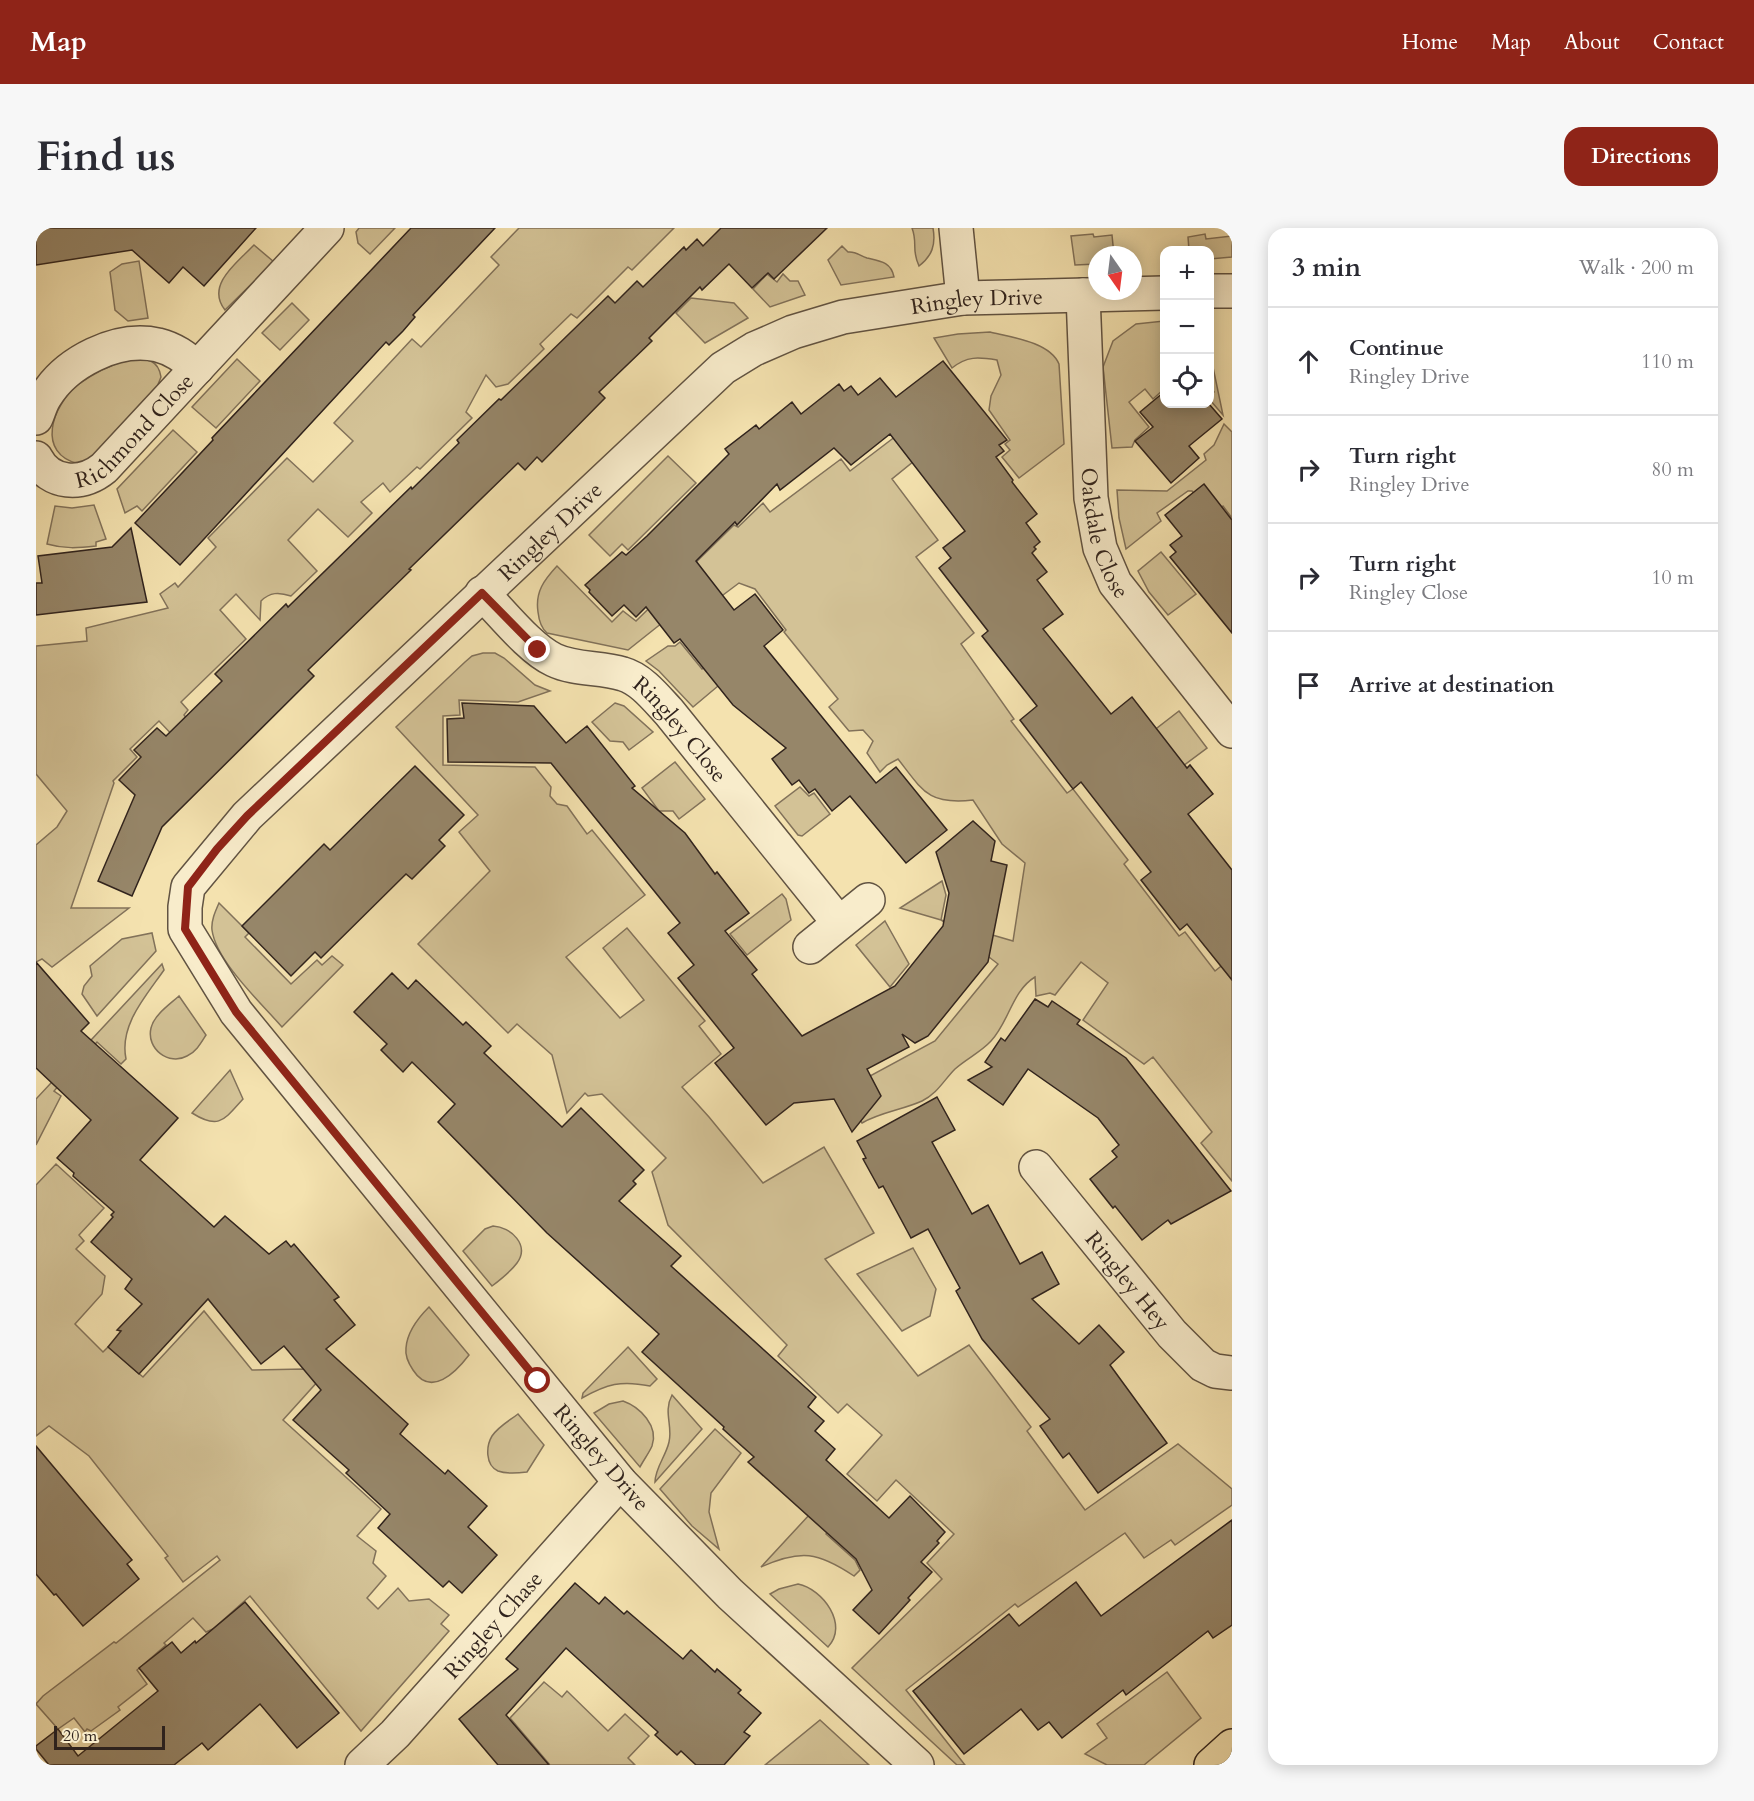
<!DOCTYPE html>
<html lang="en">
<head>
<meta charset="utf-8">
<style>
	body { margin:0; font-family:Cardo,serif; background:#f7f7f7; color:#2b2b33 }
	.controls { position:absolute; right:18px; top:18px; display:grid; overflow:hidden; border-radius:12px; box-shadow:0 3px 15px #0003 }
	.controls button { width:54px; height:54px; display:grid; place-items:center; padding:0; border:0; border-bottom:2px solid #e1e1e2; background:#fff; color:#2b2b33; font:30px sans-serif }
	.compass { position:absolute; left:1052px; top:18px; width:54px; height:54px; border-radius:50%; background:#fff; box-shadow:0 3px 15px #0003; rotate:166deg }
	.scale { position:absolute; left:18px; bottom:15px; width:111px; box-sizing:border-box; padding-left:6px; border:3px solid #30231d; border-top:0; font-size:16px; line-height:21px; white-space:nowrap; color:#30231d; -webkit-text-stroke:4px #f8eccb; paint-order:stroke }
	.stop { position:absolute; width:18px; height:18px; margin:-14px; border:4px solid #8f2418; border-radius:50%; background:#fff }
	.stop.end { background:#8f2418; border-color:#fff; box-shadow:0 2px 6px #0008 }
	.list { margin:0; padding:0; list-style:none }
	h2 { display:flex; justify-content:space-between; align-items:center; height:78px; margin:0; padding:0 24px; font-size:26px }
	h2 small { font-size:20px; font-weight:400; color:#7c7c81 }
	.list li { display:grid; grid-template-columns:39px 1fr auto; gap:18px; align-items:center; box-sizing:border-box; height:108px; padding:0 24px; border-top:2px solid #e1e1e2 }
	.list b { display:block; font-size:22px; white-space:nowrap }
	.list p { margin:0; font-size:20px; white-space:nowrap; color:#7c7c81 }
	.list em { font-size:20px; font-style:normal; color:#7c7c81 }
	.icon { flex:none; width:33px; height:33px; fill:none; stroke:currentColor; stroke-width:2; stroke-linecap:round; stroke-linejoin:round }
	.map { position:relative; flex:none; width:1196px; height:1537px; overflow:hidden; border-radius:18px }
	header { display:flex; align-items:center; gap:36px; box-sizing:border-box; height:84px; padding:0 30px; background:#8f2418; color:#fff }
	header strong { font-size:28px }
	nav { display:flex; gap:33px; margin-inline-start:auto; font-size:21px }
	.intro { display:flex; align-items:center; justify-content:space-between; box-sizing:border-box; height:144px; padding:0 36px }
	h1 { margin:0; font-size:42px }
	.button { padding:15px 27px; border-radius:18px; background:#8f2418; color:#fff; font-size:21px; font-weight:700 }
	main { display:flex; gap:36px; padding:0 36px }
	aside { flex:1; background:#fff; border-radius:18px; box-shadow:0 3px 15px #0003 }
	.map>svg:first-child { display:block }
</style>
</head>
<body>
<header>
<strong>Map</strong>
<nav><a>Home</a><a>Map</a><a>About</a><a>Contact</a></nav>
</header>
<div class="intro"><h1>Find us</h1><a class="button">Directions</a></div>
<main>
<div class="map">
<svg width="1196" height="1537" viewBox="0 0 1196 1537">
	<rect width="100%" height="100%" fill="#f4e2af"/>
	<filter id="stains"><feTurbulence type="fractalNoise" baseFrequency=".00333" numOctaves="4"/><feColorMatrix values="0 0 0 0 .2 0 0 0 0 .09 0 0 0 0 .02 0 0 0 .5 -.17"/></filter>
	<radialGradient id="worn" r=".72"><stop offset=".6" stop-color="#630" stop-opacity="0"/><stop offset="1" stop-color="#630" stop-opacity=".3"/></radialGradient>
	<g fill="#d3c296" stroke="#82725a" stroke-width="1.5">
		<polygon points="323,0 359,0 334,26 322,15 320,4"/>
		<path d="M483,0H638L596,42L592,39L541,90L535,86L504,116L508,121L472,156L460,159L450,147L430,184L436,190L384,241L381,239L354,264L347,255L325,274L336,285L312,309L282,281L252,312L281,343L255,368C243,364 234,364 225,373L224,392L200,366L184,382L210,411L145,474L152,482L148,487L158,499L143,514L123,493L94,521L101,529L77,553L78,555L35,680H93L16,739L6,731L0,734V617L21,599L31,583L0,546V418L51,413L50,400L132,380L124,366L139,355L142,359L180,319L172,310L251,230L277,254L317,213L298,195L376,111L385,119L463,37L455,29Z"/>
		<path d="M876,0H897C900,17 896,28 883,38C875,21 882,16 876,0Z"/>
		<polygon points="1057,6 1058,9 1076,7 1078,27 1061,27 1061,36 1039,37 1035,8"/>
		<polygon points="1169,6 1170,11 1196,8 1196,29 1174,31 1174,22 1153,22 1152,9"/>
		<path d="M218,17L238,34L189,82C169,57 202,34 218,17Z"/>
		<path d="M806,18L812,24C820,23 824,28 831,30C844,33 855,34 858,49L805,57L792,32Z"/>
		<polygon points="103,33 112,90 92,93 79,82 74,44 86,36"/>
		<polygon points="731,46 741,54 747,46 754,53 762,53 769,67 734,79 717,61"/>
		<polygon points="655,70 698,75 712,90 669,115 640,85"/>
		<polygon points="256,75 273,92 244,122 226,105"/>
		<polygon points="1128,93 1128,161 1117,171 1109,161 1093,174 1113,199 1099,212 1096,219 1076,220 1067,139 1077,113 1100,96"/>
		<path d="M954,104C975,109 1014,114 1023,136L1028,216L983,250L966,229L974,222L969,216L974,212L953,182L955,168L965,147L961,132C942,129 931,128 916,140L898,110L922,106Z"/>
		<polygon points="1174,125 1187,187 1174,172 1174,168 1178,164 1174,158"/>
		<path d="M93,131C110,131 122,130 125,149L121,159L58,230L43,236C0,226 15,178 43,156C59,144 75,137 93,131Z"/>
		<polygon points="201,131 224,153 180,200 156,179"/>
		<polygon points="1188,196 1196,204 1196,290 1187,278 1175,287 1156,263 1152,263 1121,285 1125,293 1090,321 1083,290 1081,262 1131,263 1170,232 1168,226 1178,217"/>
		<polygon points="137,202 161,224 106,283 101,278 89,285 81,261"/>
		<path d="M864,205L904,212L856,251L902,312L880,329L938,405L925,416L978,491L975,493L1031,565L1037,561L1092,632L1088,636L1143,708L1149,704L1179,743L1189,735L1196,743V953L1165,915L1176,904L1117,829L1108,836L1047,792L1072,755L1045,734L1019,767L1014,765L1000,768L999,749C976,763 973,794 955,813C945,824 930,831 919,841C908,852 901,866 886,873C866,882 845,884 826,895L808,862L899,813L962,736L905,692L864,680L906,653L910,667L905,692L977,713L989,635L966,616L937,572C892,577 887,563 862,531L851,537L844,544L831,525L837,513L827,502L813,503L793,479L802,471L748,404L750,402L719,361L703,355L675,376L665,364L592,422L511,405C505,400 503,393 502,384C499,364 508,352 521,338L576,394L587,383L600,393L698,297L702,299L727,275L734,284L805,231L814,243Z"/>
		<polygon points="632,228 660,255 592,322 586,316 574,328 553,307"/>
		<path d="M58,277L70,311L60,314V318C42,320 28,321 11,316L19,278L36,280Z"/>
		<polygon points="1125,324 1160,366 1132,387 1113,364 1102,343"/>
		<polygon points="644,414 666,441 674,436 688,453 657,479 623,443 610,433 632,418 639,418"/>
		<polygon points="447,425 459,425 468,430 499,457 514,463 482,474 423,472 424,487 407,488 407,537 499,539 515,559 514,568 521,576 531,578 551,606 556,602 609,667 530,729 584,790 608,772 567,720 591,700 669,793 663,798 685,826 646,859 673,889 727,955 788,919 838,1005 789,1031 882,1148 933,1117 995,1199 991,1203 1049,1282 1142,1216 1196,1261 1196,1277 1139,1317 1135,1312 1108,1330 1089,1305 982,1379 979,1376 870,1462 929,1537 921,1537 816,1440 906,1351 891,1335 918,1306 860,1252 841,1273 811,1246 846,1207 811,1176 802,1185 742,1128 751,1117 632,997 616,944 630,930 566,866 552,868 549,865 531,885 516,827 481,796 472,805 382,716 454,643 423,604 442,587 360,499 429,434 436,428"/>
		<polygon points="579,475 588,478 617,504 593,522 587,514 574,513 556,494"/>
		<polygon points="1143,483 1171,520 1131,550 1103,514"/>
		<polygon points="639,534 669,571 643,591 637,583 623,583 606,560"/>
		<polygon points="764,559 773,568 778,565 794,586 766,608 762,607 739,578"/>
		<polygon points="746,666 750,671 755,692 711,727 694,706"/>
		<path d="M183,675L213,705L209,709L255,756L281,732L286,737L296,728L307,737L246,799C225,775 180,733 176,702C175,693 179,684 183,675Z"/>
		<polygon points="849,693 873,736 854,759 820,717"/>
		<polygon points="116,705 120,723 61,788 46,766 48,758 56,748 54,738 86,711"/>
		<path d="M126,736L128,742C110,768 83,797 90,831L85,836L61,814L18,863L25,868L0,917V871Z"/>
		<path d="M143,768L170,807C165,815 160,824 151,828C133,838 110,821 115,800C118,787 133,777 143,768Z"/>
		<path d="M194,842L207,871C188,892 183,902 156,885Z"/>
		<polygon points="20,936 68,980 43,1007 48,1013 40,1021 69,1048 66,1066 39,1096 67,1124 72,1119 107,1149 168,1083 216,1142 268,1141 283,1152 247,1192 345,1281 321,1308 340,1323 337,1335 350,1348 331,1370 342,1381 362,1360 373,1373 393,1371 413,1387 405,1396 413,1403 325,1503 214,1368 177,1401 170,1404 157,1390 128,1415 130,1417 101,1442 111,1456 82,1479 84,1482 55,1503 51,1501 49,1504 38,1490 22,1501 0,1476 7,1468 78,1414 80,1415 184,1332 181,1328 147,1354 129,1330 132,1328 53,1228 13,1198 0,1208 0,957"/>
		<path d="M457,998C475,999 494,1017 481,1035C475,1043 464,1052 456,1058L427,1023L449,1001Z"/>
		<polygon points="877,1020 900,1061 894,1088 866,1103 821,1046"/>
		<path d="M393,1079L433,1127C420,1144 395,1170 377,1142C373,1136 369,1127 370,1120C371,1104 383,1089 393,1079Z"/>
		<path d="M592,1119L621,1151L614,1158C585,1152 571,1156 546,1170L547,1165Z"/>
		<path d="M636,1167L666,1201L619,1254C619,1240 630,1228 633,1214C637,1198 627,1184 636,1167Z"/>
		<path d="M587,1173C604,1179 623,1198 616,1218C613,1225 607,1233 604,1239L558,1185L573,1176Z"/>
		<path d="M482,1186L508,1217L491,1244C483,1245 470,1246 462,1243C449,1237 450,1218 456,1208C463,1198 473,1193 482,1186Z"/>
		<polygon points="679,1201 705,1225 675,1265 673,1284 683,1321 656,1298 624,1261"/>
		<path d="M774,1286L793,1303L790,1306L819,1332L824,1342L818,1348C782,1324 765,1321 725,1339Z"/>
		<path d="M762,1356C787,1361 813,1397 792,1419L734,1366L743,1361Z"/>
		<polygon points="1131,1444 1165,1490 1108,1537 1071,1537 1049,1526 1071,1510 1061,1496"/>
		<polygon points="508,1454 526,1469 531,1463 572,1503 589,1486 613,1508 592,1530 599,1537 514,1537 474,1490"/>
		<polygon points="784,1492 833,1537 729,1537"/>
	</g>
	<g fill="#968669" stroke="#30231d" stroke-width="1.5">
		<polygon points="0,0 220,0 168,58 147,39 133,55 96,22 0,37"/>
		<polygon points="375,0 459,0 377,87 379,89 367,103 353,117 350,114 144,337 99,295 177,212 176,210"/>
		<polygon points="685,0 791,0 738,51 732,45 716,60 693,36 666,62 664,59 613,110 616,113 563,164 569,170 506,234 501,229 489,242 482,235 373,341 375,342 272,442 278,448 126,599 96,668 62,653 99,567 83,552 105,529 98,522 121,500 130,508 186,453 179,446 250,376 252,379 375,259 376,261 423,215 421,212 463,171 465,172 572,68 579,75 601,53 607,59 648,19 650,22 661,11 667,18"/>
		<polygon points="907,133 971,212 963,217 968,223 960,229 977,252 976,254 1001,286 990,295 1004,314 998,319 1000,321 996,325 1011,344 1001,352 1027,386 1007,401 1075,486 1096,469 1151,540 1154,537 1177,566 1152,586 1196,642 1196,752 1151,696 1144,702 1105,652 1115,644 1045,554 1037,561 984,492 1001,478 946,408 952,403 903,340 915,330 907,320 929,303 854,206 815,237 798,220 744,262 741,256 701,297 699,294 660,333 698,382 719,366 747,402 728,418 840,555 860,539 911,602 870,635 814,568 796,583 779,561 773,565 763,552 756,557 736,531 750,520 697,477 644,411 638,415 610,379 600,389 588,377 576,388 553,364 554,362 549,357 586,324 590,327 611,308 693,226 689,221 720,197 723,201 756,174 765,186 803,156 808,163 815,158 822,167 844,150 860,169"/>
		<polygon points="1128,164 1128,176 1173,176 1186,191 1153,218 1163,230 1135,255 1099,213 1117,199 1104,184"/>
		<polygon points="1168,256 1196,292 1196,405 1134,329 1140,324 1134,317 1146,308 1129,287"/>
		<polygon points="95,300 111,374 0,387 0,355 6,355 2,328 76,319"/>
		<polygon points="426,475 498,478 530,515 551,498 599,558 596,560 649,605 679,646 681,644 713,685 689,703 721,742 716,746 766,808 859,758 907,698 913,665 900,624 937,593 959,613 955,633 971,637 952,734 892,808 879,815 866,806 873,819 831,841 845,868 816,904 798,871 758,875 730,897 679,835 698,820 642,750 658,737 632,705 644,695 515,535 412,534 411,491 428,490"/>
		<polygon points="379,538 428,587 403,612 409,618 376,651 370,646 285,730 279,724 255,748 206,698 288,616 294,622"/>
		<polygon points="0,734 53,795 45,803 142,890 104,932 178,999 189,988 233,1026 250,1013 255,1019 258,1016 303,1069 298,1072 319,1097 290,1121 372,1196 364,1206 409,1246 412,1242 451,1278 432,1299 461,1327 426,1365 413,1353 407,1359 342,1300 354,1286 310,1245 313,1242 257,1192 285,1162 248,1118 225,1136 172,1071 103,1146 72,1119 85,1103 81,1102 106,1076 89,1061 96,1051 55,1014 77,989 75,987 78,984 37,948 38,945 21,930 55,892 0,840"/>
		<polygon points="356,745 372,761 380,752 427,797 430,794 455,818 448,825 526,899 545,880 608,942 597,953 600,956 583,973 645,1028 635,1038 780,1169 772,1179 788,1193 779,1203 799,1221 790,1232 853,1290 874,1268 909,1304 901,1313 903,1315 885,1334 896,1344 872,1370 874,1372 843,1406 817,1382 836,1362 820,1331 712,1234 718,1229 687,1201 688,1199 606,1124 623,1106 511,1005 402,894 419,876 376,834 367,844 345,822 351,816 318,784"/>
		<polygon points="999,771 1012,779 1016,773 1044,792 1041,796 1090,830 1195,963 1135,996 1132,992 1106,1012 1079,978 1077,980 1054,951 1081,929 1076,923 1083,917 1062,890 992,841 967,877 932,852 956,839 949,834 965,810 969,813"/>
		<polygon points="901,869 919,902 896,914 936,986 952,977 984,1036 1006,1024 1023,1056 996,1071 1043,1116 1063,1097 1088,1124 1074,1137 1131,1215 1062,1265 1033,1225 1027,1230 1004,1198 1014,1191 946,1111 920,1063 924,1060 892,1001 875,1010 847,958 843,960 827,931 830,930 821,913"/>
		<polygon points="0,1218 96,1332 91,1336 103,1351 47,1398 20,1366 18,1367 0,1346"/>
		<polygon points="1196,1292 1196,1397 1177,1410 1172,1403 1090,1467 1087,1462 1026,1510 1013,1494 1002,1502 985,1481 928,1526 877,1463 973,1386 983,1398 1040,1354 1065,1388"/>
		<polygon points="539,1355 563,1376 569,1369 588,1386 591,1383 647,1431 655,1422 679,1444 681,1441 705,1462 702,1465 725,1485 708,1504 714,1508 688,1537 660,1537 645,1523 641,1527 619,1507 622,1504 530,1420 470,1487 513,1537 462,1537 423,1491 482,1441 470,1431"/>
		<polygon points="209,1374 303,1485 261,1520 224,1476 172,1522 166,1515 138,1537 13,1537 0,1521 0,1518 22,1501 42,1528 122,1463 103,1440 136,1414 145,1425 159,1413 160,1415"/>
	</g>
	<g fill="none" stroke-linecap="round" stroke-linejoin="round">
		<g stroke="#615342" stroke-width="36">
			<g id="minor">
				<polyline points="920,0 927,70"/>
				<polyline points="1174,63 1196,63"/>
				<path id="s1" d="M1047,67L1055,270L1064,320L1079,355L1196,503"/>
				<path d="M0,190C3,183 5,175 9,169C30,134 81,108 122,117C138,121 149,129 161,140"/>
				<path id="s2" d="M0,230C14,257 46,258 68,240L291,0"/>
				<path id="s3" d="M446,365C466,385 494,421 518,432C539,442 564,439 587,446C605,451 620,470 633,484L803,695"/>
				<polyline points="774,719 832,672"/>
				<path id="s4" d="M1000,939L1136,1106L1167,1137L1179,1143L1196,1145"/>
				<path id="s5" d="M326,1537L359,1506L584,1254"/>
				<path id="s6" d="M881,1537L694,1366L584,1254L200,784L149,701V679L152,659L211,588L687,140L718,121L757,104L807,89L927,70L1128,65"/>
			</g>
		</g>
		<g stroke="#30231d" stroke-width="36">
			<polyline id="major" points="1175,1537 1196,1518"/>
		</g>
		<use href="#minor" stroke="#f8eccb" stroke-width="33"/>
		<use href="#major" stroke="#f4e2af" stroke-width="33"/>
	</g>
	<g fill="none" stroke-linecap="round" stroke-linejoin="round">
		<polyline stroke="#8f2418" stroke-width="8" points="502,1153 200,784 149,701 152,659 181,621 211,588 446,365 502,422"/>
	</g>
	<g text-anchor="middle" stroke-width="5" stroke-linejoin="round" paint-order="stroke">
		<g font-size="22" fill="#30231d" stroke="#f8eccb">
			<text dy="8" stroke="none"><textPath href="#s6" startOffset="2169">Ringley Drive</textPath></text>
			<text dy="8" stroke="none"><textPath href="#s2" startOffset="126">Richmond Close</textPath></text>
			<text dy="8" stroke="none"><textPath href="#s6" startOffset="1665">Ringley Drive</textPath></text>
			<text dy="8" stroke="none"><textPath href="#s1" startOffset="240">Oakdale Close</textPath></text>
			<text dy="8" stroke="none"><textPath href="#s3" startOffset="250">Ringley Close</textPath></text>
			<text dy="8" stroke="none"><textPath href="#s4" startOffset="146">Ringley Hey</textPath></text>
			<text transform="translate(566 1229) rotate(49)" y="8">Ringley Drive</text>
			<text dy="8" stroke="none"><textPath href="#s5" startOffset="192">Ringley Chase</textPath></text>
		</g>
	</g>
	<rect width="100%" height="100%" filter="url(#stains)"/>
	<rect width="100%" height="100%" fill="url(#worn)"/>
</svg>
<div class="controls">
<button>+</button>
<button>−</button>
<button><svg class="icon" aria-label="locate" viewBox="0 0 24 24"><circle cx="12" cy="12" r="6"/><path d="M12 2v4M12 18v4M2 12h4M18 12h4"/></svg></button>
</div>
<svg class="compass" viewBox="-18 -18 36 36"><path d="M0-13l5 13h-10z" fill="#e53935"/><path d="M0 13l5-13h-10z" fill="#7c7c81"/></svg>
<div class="scale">20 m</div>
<div class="stop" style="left:502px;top:1153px"></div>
<div class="stop end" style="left:502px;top:422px"></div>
</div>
<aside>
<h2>3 min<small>Walk · 200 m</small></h2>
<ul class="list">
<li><svg class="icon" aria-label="ahead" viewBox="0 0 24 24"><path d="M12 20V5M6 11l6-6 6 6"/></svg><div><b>Continue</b><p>Ringley Drive</p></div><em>110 m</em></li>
<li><svg class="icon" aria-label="right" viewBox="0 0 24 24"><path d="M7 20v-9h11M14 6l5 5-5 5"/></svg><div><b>Turn right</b><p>Ringley Drive</p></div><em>80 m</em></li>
<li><svg class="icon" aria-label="right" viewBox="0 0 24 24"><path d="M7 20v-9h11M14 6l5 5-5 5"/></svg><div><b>Turn right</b><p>Ringley Close</p></div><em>10 m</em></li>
<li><svg class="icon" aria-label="arrive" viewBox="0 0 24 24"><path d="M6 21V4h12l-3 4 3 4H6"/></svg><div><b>Arrive at destination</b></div></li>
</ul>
</aside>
</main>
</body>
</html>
